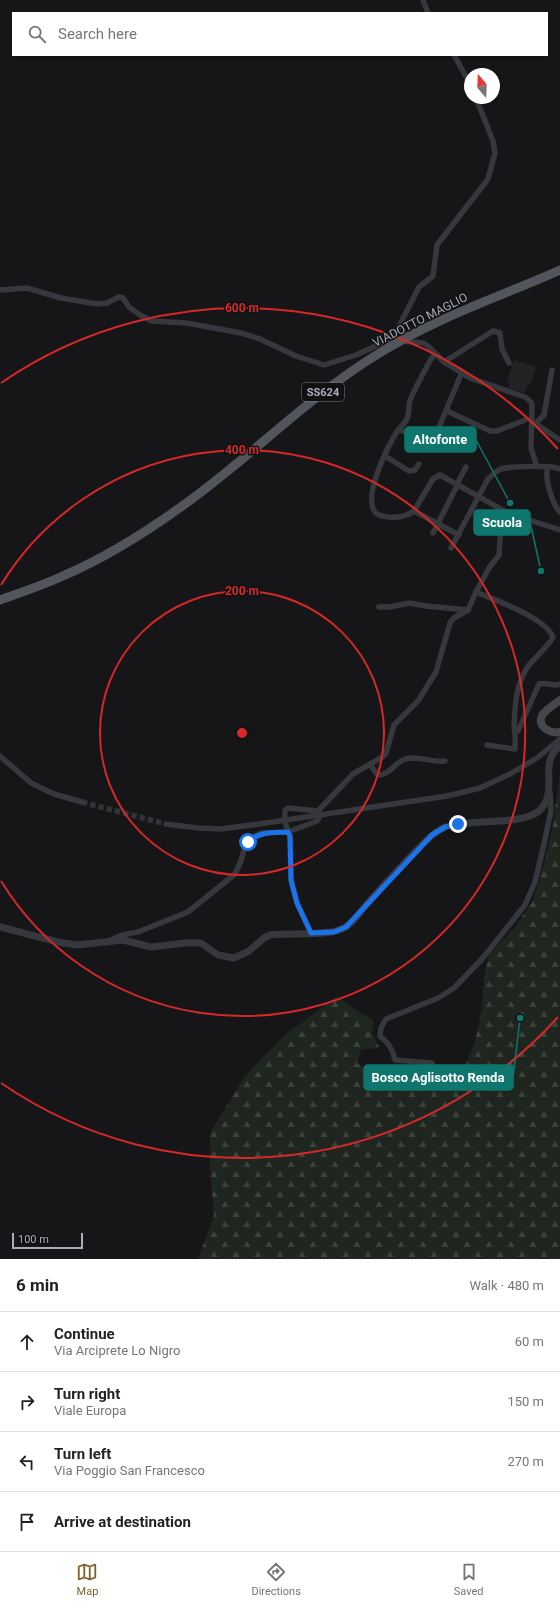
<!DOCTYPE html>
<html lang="en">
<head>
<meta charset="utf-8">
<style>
	body { margin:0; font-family:Roboto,sans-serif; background:#f2f2f2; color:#222 }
	.compass { position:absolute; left:464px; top:68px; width:36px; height:36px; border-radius:50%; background:#fff; box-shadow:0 1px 3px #0004; rotate:341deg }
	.scale { position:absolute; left:12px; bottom:10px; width:71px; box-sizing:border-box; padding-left:4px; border:2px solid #a8adb8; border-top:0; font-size:11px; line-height:14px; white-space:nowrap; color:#a8adb8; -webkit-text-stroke:3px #111113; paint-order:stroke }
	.stop { position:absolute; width:12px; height:12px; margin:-9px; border:3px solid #1a73e8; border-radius:50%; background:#fff }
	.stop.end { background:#1a73e8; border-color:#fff; box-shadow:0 1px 4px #0008 }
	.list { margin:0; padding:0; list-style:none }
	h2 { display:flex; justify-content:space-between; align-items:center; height:52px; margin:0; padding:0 16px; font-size:17px }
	h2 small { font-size:13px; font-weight:400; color:#767676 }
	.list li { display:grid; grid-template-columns:26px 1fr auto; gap:12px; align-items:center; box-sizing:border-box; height:60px; padding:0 16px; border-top:1px solid #e0e0e0 }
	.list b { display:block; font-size:15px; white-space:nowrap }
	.list p { margin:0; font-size:13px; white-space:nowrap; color:#767676 }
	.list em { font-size:13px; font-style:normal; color:#767676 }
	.icon { flex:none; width:22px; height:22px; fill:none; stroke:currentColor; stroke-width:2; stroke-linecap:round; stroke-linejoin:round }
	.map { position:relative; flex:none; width:560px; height:1259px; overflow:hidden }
	.search { position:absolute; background:#fff; box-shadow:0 1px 3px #0004; left:12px; right:12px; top:12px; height:44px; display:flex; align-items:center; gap:10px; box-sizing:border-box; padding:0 14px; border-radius:0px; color:#767676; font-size:15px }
	.sheet { height:292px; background:#fff }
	nav { display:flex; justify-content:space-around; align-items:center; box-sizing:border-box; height:56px; border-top:1px solid #e0e0e0; background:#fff; font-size:11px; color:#767676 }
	nav a { display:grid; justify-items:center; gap:2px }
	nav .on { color:#80622a }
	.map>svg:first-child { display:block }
</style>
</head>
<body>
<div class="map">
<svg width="560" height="1259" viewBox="0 0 560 1259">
	<defs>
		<pattern id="forest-firs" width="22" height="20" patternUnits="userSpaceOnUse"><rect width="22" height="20" fill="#1e261f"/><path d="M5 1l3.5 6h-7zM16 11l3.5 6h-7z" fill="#3c433d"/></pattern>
	</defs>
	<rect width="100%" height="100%" fill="#161618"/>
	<polygon fill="#222225" points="514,360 536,367 531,385 528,385 525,393 508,388 510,382 507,381"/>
	<polygon fill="url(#forest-firs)" points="560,773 560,1259 198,1259 214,1216 210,1170 210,1133 245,1076 288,1032 314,1014 337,996 354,1009 374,1021 372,1034 380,1048 361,1050 357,1063 376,1076 393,1085 416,1086 442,1084 465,1066 475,1042 482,1008 484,976 489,955 516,926 533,900 541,875 552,831"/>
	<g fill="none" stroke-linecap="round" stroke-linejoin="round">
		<polyline stroke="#333438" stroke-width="5.5" stroke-dasharray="5.5 3" stroke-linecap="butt" points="82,802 166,824"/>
		<g stroke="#37383d" stroke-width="5.5">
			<polyline points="423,0 428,13"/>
			<polyline points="454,55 470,84"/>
			<polyline points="0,290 27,288 61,298 97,304 107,303 119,297 123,298 129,307 140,315 152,321 186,323 241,333 260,339 296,356 324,365 356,355 393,338"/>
			<polyline points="393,338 419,287 433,276 437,245 488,179 495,153 493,141 476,98"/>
			<polyline points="402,341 423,343 428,346 444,362 470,378 525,397 531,402 532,405 531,448 537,467"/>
			<path d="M435,354L431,359C424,372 416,386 410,400C408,407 410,414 406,421C404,424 401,427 398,430C389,444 361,498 376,513C379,516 384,516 388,517C398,518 406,517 414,511L433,479L440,475L508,513L560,530"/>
			<polyline points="444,362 493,331 500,333 502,349 509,363"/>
			<polyline points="447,411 490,431 497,431 525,420"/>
			<polyline points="533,422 560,440"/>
			<polyline points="536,423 544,415 552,370"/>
			<polyline points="399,429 429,444 432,444 462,372"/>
			<polyline points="385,456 409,471 415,470 419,464"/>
			<path d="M548,467C544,477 552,504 560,512"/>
			<polyline points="457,484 466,467"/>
			<polyline points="414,511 459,535"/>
			<polyline points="433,533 458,484"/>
			<path d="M451,548L488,479C492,475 496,471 501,469C511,466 551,465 560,469"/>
			<path d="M476,592C495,600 546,618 553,637C552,642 534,659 529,665C515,684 515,707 514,728C516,734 515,743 515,749L487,745"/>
			<polyline points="379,607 389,607 410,603 426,606 468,610"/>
			<path d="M515,733L518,731L539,684C547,682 553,687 560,684"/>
			<polyline points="0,756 31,783 54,794 82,802"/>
			<path d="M370,764L376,773L380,775C392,773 396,761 406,759C419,755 432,763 445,761"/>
			<polyline points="166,824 198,828 221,829 259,824 447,796 480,788 510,774 537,758 560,739"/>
			<path d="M311,933L297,903L291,880L290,836C286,828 284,819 285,810L288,808L318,811"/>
			<polyline points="111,940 122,935 138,932 188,912 235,874 241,861 245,846 255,836 261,833 288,832 317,821 319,818 318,811 353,774 384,756 386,753 394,725 418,701 436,672 450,623 454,618 468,610 476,592 489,568 499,555 501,527 508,513"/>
			<path d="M432,1063L395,1060C393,1049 388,1043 380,1036L381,1028L386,1019L438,998L454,988L482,959L525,905L535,882L544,844L551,811L550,792"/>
		</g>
		<path stroke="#37383d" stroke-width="7" d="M0,927L58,942L77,945L123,940L151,947L185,943H201L218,955L234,958L249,951L264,938L270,935C288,933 327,936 342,929C353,924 359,913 367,904C382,887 397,871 412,855C421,846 430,835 441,829C465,817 520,827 539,811C560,792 537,763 560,746"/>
		<path stroke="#45474d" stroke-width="8" d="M560,700C555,704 547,709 543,714C535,726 550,734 560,732"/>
		<path stroke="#53555c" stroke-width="9" d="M0,600C22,592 44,585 65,575C104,558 143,534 178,509C247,461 306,398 378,354C435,318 499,297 560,270"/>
	</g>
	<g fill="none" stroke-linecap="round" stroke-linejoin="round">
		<path stroke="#1a73e8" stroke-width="5" d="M248,842C260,831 273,833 288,832L290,836L291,880L297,903L311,933L334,932L346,927L432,835L445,827L458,824"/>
	</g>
	<g fill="none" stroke="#d62828" stroke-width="2">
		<circle cx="242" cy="733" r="142"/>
		<path d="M1 585A283 283 0 1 1 1 881"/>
		<path d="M558 1017A425 425 0 0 1 1 1083M1 383A425 425 0 0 1 558 449"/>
	</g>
	<g text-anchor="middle" stroke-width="3" stroke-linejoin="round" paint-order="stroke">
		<rect fill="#111113" stroke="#7b7e86" stroke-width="1" x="302" y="383" width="42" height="18" rx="3"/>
		<g font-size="11" font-weight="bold" fill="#a8adb8">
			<text x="323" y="396">SS624</text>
		</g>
		<g font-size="12" fill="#a8adb8" stroke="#111113">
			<text transform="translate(420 320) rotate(-27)" y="4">VIADOTTO MAGLIO</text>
		</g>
	</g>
	<circle cx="242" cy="733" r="6" fill="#d62828" stroke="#111113" stroke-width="2"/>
	<g font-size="12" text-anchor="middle" font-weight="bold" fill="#d62828" stroke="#111113" stroke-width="3" stroke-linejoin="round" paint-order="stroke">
		<text x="242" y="312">600 m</text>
		<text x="242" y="454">400 m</text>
		<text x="242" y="595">200 m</text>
	</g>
	<path fill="none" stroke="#0f766e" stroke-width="1.5" d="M510 503L476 440M541 571L530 522M520 1018L513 1078"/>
	<g fill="#0f766e" stroke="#111113" stroke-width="1.5">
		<circle cx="510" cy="503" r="4"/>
		<circle cx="541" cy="571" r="4"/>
		<circle cx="520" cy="1018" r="4"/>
	</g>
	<g fill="#0f766e" stroke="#0f766e" stroke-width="1.5">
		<rect x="405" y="427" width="71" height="25" rx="4"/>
		<rect x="474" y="510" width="56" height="25" rx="4"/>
		<rect x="364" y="1065" width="149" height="25" rx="4"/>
	</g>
	<g font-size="13" text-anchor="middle" font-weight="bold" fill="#fff">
		<text x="440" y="444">Altofonte</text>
		<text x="502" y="527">Scuola</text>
		<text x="438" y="1082">Bosco Aglisotto Renda</text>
	</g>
</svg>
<svg class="compass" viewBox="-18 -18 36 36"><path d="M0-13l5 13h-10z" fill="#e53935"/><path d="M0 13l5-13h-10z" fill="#767676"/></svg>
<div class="scale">100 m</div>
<div class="stop" style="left:248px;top:842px"></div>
<div class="stop end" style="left:458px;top:824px"></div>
<div class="search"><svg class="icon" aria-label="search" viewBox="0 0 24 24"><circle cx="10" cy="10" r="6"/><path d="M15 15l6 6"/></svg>Search here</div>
</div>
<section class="sheet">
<h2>6 min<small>Walk · 480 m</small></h2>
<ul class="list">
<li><svg class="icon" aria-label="ahead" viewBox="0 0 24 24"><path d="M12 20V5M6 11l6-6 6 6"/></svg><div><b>Continue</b><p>Via Arciprete Lo Nigro</p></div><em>60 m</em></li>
<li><svg class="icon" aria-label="right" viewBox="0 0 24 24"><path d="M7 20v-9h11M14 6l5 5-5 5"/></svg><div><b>Turn right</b><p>Viale Europa</p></div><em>150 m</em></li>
<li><svg class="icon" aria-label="left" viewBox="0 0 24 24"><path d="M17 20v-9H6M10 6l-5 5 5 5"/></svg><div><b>Turn left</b><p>Via Poggio San Francesco</p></div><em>270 m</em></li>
<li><svg class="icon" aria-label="arrive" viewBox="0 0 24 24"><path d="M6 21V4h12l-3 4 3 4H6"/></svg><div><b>Arrive at destination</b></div></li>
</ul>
</section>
<nav>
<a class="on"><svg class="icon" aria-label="map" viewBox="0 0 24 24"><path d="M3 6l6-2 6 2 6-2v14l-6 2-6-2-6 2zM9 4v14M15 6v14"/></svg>Map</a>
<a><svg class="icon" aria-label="directions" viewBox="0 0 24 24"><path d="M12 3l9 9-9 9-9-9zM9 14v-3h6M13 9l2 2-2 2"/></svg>Directions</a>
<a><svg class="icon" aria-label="saved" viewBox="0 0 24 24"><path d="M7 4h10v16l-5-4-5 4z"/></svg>Saved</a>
</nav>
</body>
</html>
